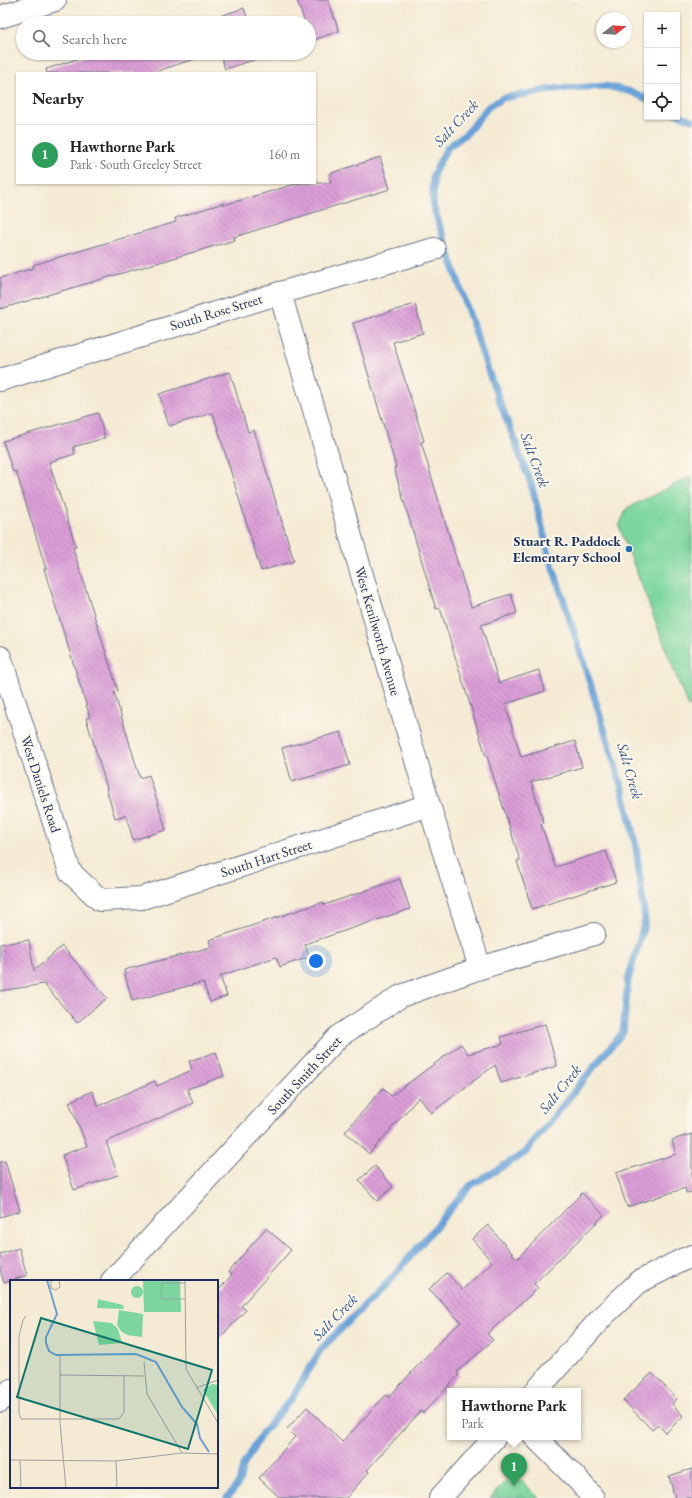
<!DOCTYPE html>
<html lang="en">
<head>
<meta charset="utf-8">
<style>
	body { margin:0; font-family:"EB Garamond",serif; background:#f2f2f2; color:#222 }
	.controls { position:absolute; right:12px; top:12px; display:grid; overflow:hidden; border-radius:0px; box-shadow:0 1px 3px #0004 }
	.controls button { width:36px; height:36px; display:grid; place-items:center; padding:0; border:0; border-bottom:1px solid #e0e0e0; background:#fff; color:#222; font:20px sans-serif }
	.compass { position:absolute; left:596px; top:12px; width:36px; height:36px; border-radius:50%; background:#fff; box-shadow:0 1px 3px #0004; rotate:73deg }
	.you { position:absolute; left:316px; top:961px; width:14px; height:14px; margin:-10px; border:3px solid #fff; border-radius:50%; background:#1a73e8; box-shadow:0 0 0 6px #1a73e833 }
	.badge { display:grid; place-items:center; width:26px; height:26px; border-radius:50%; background:#1f6fb2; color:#fff; font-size:13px; font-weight:700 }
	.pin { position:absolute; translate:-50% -33px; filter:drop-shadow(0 1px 2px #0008) }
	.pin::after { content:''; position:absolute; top:21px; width:14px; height:12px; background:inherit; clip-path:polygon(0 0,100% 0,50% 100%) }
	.popup { position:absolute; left:447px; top:1388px; width:134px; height:52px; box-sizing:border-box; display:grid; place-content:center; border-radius:0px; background:#fff; filter:drop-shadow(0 1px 3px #0005); font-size:13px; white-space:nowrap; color:#767676 }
	.popup b { font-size:15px; color:#222 }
	.popup::after { content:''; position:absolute; left:50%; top:100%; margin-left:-8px; border:8px solid transparent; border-top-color:#fff }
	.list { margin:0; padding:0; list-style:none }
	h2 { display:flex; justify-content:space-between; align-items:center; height:52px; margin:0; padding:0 16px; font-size:17px }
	h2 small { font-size:13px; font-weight:400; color:#767676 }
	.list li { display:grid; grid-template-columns:26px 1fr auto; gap:12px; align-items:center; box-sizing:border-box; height:60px; padding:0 16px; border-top:1px solid #e0e0e0 }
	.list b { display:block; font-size:15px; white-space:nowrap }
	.list p { margin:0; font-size:13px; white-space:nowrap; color:#767676 }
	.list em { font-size:13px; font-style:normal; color:#767676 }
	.icon { flex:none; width:22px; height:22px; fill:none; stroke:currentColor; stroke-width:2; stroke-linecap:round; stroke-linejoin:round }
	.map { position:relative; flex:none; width:692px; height:1498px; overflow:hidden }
	.search { position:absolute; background:#fff; box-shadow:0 1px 3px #0004; left:16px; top:16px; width:300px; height:44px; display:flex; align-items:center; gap:10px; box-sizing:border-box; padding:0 14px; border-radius:22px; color:#767676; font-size:15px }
	.panel { position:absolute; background:#fff; box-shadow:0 1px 3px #0004; left:16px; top:72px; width:300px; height:112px; border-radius:0px }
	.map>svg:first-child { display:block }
</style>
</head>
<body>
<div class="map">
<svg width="692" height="1498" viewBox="0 0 692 1498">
	<defs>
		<pattern id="park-tufts" width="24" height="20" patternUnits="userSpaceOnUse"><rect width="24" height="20" fill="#7cd69d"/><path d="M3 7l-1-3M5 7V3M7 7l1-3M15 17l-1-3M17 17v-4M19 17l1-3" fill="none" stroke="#6bb88a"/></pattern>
		<pattern id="building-back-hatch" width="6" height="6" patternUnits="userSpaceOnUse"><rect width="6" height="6" fill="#db9ed7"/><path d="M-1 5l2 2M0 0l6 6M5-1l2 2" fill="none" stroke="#b181b2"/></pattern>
	</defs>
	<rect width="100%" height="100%" fill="#fbf7ec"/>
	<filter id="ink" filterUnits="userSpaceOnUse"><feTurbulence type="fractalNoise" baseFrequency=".025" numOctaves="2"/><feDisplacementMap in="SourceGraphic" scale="8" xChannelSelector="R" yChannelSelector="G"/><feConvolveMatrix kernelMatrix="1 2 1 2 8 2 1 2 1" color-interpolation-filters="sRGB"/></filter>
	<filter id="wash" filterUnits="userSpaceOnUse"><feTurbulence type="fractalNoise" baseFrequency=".012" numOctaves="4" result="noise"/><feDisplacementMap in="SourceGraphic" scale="16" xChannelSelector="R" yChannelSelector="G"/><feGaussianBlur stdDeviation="0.9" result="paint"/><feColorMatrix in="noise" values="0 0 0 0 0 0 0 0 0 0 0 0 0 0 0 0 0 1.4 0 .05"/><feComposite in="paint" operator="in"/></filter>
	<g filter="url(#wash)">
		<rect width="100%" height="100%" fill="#f5ebd4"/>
		<polygon fill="url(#park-tufts)" stroke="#4c827e" points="513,1473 539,1498 490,1498"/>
		<polygon fill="#7cd69d" stroke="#4c827e" points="692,476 692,705 688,707 619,526 627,508"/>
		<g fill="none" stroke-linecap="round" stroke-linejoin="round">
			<g stroke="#67a1d7" stroke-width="7">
				<polyline points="677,114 692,120"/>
				<polyline points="227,1498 239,1483 243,1466 262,1433 292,1398 321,1349 392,1278 470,1186 525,1153 588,1074 623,1032 628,980 645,921 636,846 622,788 583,660 549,555 532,487 489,373 433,206 433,175 447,148 467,133 488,107 503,98 553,89 606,86 632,92 647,99"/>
			</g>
		</g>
		<g id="blocks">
			<g fill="url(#building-back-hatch)">
				<polygon points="297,0 328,0 339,31 311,41 309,36 309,23 305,23"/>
				<polygon points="244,8 249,23 199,23"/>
				<polygon points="96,53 213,53 151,73 47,73 46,69"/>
				<polygon points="220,53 258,53 260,58 225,69"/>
				<polygon points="380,157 390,189 234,237 235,240 0,309 0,278 34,268 33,265 176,222 175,218 224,203 224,205 299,183 331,183 329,174"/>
				<polygon points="415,304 423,333 393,342 424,441 421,442 471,607 511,594 517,613 481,625 499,683 539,670 545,691 505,704 521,757 575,741 582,767 531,782 544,823 541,824 555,867 606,851 616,882 532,909 517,861 520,860 487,756 486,756 440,608 436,609 394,468 396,467 353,323"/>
				<polygon points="230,372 248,432 254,430 294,561 261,571 213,413 169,426 159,394"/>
				<polygon points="98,413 105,438 73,447 75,454 49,462 76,547 73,548 118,691 114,692 140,778 149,775 166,830 133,840 126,815 115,818 106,788 107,788 86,718 90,717 44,569 46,569 16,471 13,472 3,441"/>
				<polygon points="341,732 350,765 292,782 282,748"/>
				<polygon points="400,879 410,909 305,944 309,957 280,967 276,957 220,976 227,996 210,1002 203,982 132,1001 124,970 211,947 209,940 323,902 324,905"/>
				<polygon points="29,940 34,971 62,946 107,998 77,1023 44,984 0,991 0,944"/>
				<polygon points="545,1024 557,1066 501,1083 495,1065 431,1113 419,1097 369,1154 345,1132 383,1088 391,1096 461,1044 468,1054 503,1044 501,1037"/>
				<polygon points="216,1052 224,1076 187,1089 193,1103 106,1142 118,1175 74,1190 62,1155 87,1146 69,1102 92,1091 98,1106 155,1081 157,1086 192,1070 189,1061"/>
				<polygon points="692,1134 692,1192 686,1193 685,1188 627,1207 616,1173 676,1154 672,1140"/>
				<polygon points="5,1161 20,1211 0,1217 0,1162"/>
				<polygon points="375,1166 393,1187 377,1201 359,1180"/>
				<polygon points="582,1193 604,1215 534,1284 538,1288 487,1334 493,1340 457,1372 459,1375 423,1413 421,1411 367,1470 369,1472 346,1498 280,1498 259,1478 295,1437 287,1429 307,1407 342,1442 386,1395 389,1397 444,1337 461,1322 429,1289 447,1273 462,1290 492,1262 472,1239 488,1225 517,1259"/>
				<polygon points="266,1228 291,1250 241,1306 246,1310 217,1341 217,1292 232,1275 228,1272"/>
				<polygon points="19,1248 27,1275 4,1283 0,1270 0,1254"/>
				<polygon points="652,1373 677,1399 672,1404 683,1416 666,1433 658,1425 652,1430 623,1400"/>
				<polygon points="692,1469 692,1498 675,1498 669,1476"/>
			</g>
		</g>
	</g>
	<g filter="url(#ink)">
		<use href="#blocks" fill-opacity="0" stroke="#677187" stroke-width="1"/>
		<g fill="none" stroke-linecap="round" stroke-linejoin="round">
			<g stroke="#677187" stroke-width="24">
				<g id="street">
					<polyline points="0,17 55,0"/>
					<polyline points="280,293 429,805 480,968"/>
					<polyline points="0,380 280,293 434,249"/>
					<polyline points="0,657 70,872 100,900 142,898 429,805"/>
					<polyline points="112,1281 339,1036 401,996 480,968 594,934"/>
					<polyline points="536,1391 605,1314 639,1282 682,1260 692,1256"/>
					<polyline points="0,1401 11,1390"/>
					<polyline points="535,1437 579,1481 593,1498"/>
					<polyline points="440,1498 495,1437"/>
				</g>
			</g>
			<use href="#street" stroke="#fff" stroke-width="22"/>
		</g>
	</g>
	<circle fill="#1f6fb2" stroke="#fbf7ec" stroke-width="1.5" cx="629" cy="549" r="4"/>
	<g text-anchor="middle" stroke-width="4" stroke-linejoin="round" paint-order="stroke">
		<g font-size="14" fill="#1b2f5e" stroke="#fbf7ec">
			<text transform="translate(216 312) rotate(-17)" y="5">South Rose Street</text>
			<text transform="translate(378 631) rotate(74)" y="5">West Kenilworth Avenue</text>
			<text transform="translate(41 784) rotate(72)" y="5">West Daniels Road</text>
			<text transform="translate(266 858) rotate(-18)" y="5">South Hart Street</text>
			<text transform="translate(304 1075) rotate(-47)" y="5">South Smith Street</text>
		</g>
		<g font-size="14" font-weight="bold" fill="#1b2f5e" stroke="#fbf7ec" text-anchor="end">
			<text x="621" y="546">Stuart R. Paddock<tspan x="621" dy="16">Elementary School</tspan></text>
		</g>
		<g font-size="15" font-style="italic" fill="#365788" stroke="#fbf7ec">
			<text transform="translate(456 123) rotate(-47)" y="5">Salt Creek</text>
			<text transform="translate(535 460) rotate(70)" y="5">Salt Creek</text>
			<text transform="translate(630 771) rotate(74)" y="5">Salt Creek</text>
			<text transform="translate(560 1089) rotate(-51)" y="5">Salt Creek</text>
			<text transform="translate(335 1317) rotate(-46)" y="5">Salt Creek</text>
		</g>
	</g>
	<g transform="translate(10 1280)">
		<rect width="208" height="208" fill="#f5ebd4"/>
		<path d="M133,0H170L171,32H134Z" fill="#7cd69d"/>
		<path d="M121 12a6 6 0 1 1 12 0a6 6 0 1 1-12 0ZM88,19L113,25L114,29L87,28ZM202,104L208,105V135L193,110Z" fill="#7cd69d"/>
		<path d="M109,30L133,34L132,57L117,55L111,51L107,45ZM83,41L102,43L108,49L112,63L89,65Z" fill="#7cd69d"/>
		<path fill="none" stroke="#67a1d7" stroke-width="2" d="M37,0L47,34L36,57V63L39,71L46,75L126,74L146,82L172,127L187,144L190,158L199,172"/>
		<path fill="none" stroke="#9ea0a5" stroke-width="1" d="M41,0V8L46,10L50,7L49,0M175,0L176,89L208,143M175,19H151L152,3H175M16,36L13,40L9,56V133L11,139H109L114,132V96M50,76V143L56,208M134,82L137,114L172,173M50,95L134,96M186,108L208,100M0,180L106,181L172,173L208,174M10,180L11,208M106,181L107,208"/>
		<path fill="#0f766e" fill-opacity="0.15" stroke="#0f766e" stroke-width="2" d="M31,38L202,90L178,169L7,117Z"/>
		<rect width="208" height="208" fill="none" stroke="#1b2f5e" stroke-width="2"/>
	</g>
</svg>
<div class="controls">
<button>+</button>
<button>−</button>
<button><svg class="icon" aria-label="locate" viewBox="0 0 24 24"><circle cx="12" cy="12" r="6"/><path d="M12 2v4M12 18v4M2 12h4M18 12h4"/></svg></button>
</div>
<svg class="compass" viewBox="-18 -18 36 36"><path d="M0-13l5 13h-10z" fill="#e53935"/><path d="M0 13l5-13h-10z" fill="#767676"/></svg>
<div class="you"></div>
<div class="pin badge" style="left:514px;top:1486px;background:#2e9e5b">1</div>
<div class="popup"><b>Hawthorne Park</b>Park</div>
<div class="search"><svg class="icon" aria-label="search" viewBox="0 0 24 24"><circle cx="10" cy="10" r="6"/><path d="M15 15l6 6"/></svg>Search here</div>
<section class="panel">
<h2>Nearby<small></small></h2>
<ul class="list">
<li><span class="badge" style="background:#2e9e5b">1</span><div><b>Hawthorne Park</b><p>Park · South Greeley Street</p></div><em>160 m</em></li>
</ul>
</section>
</div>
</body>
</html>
